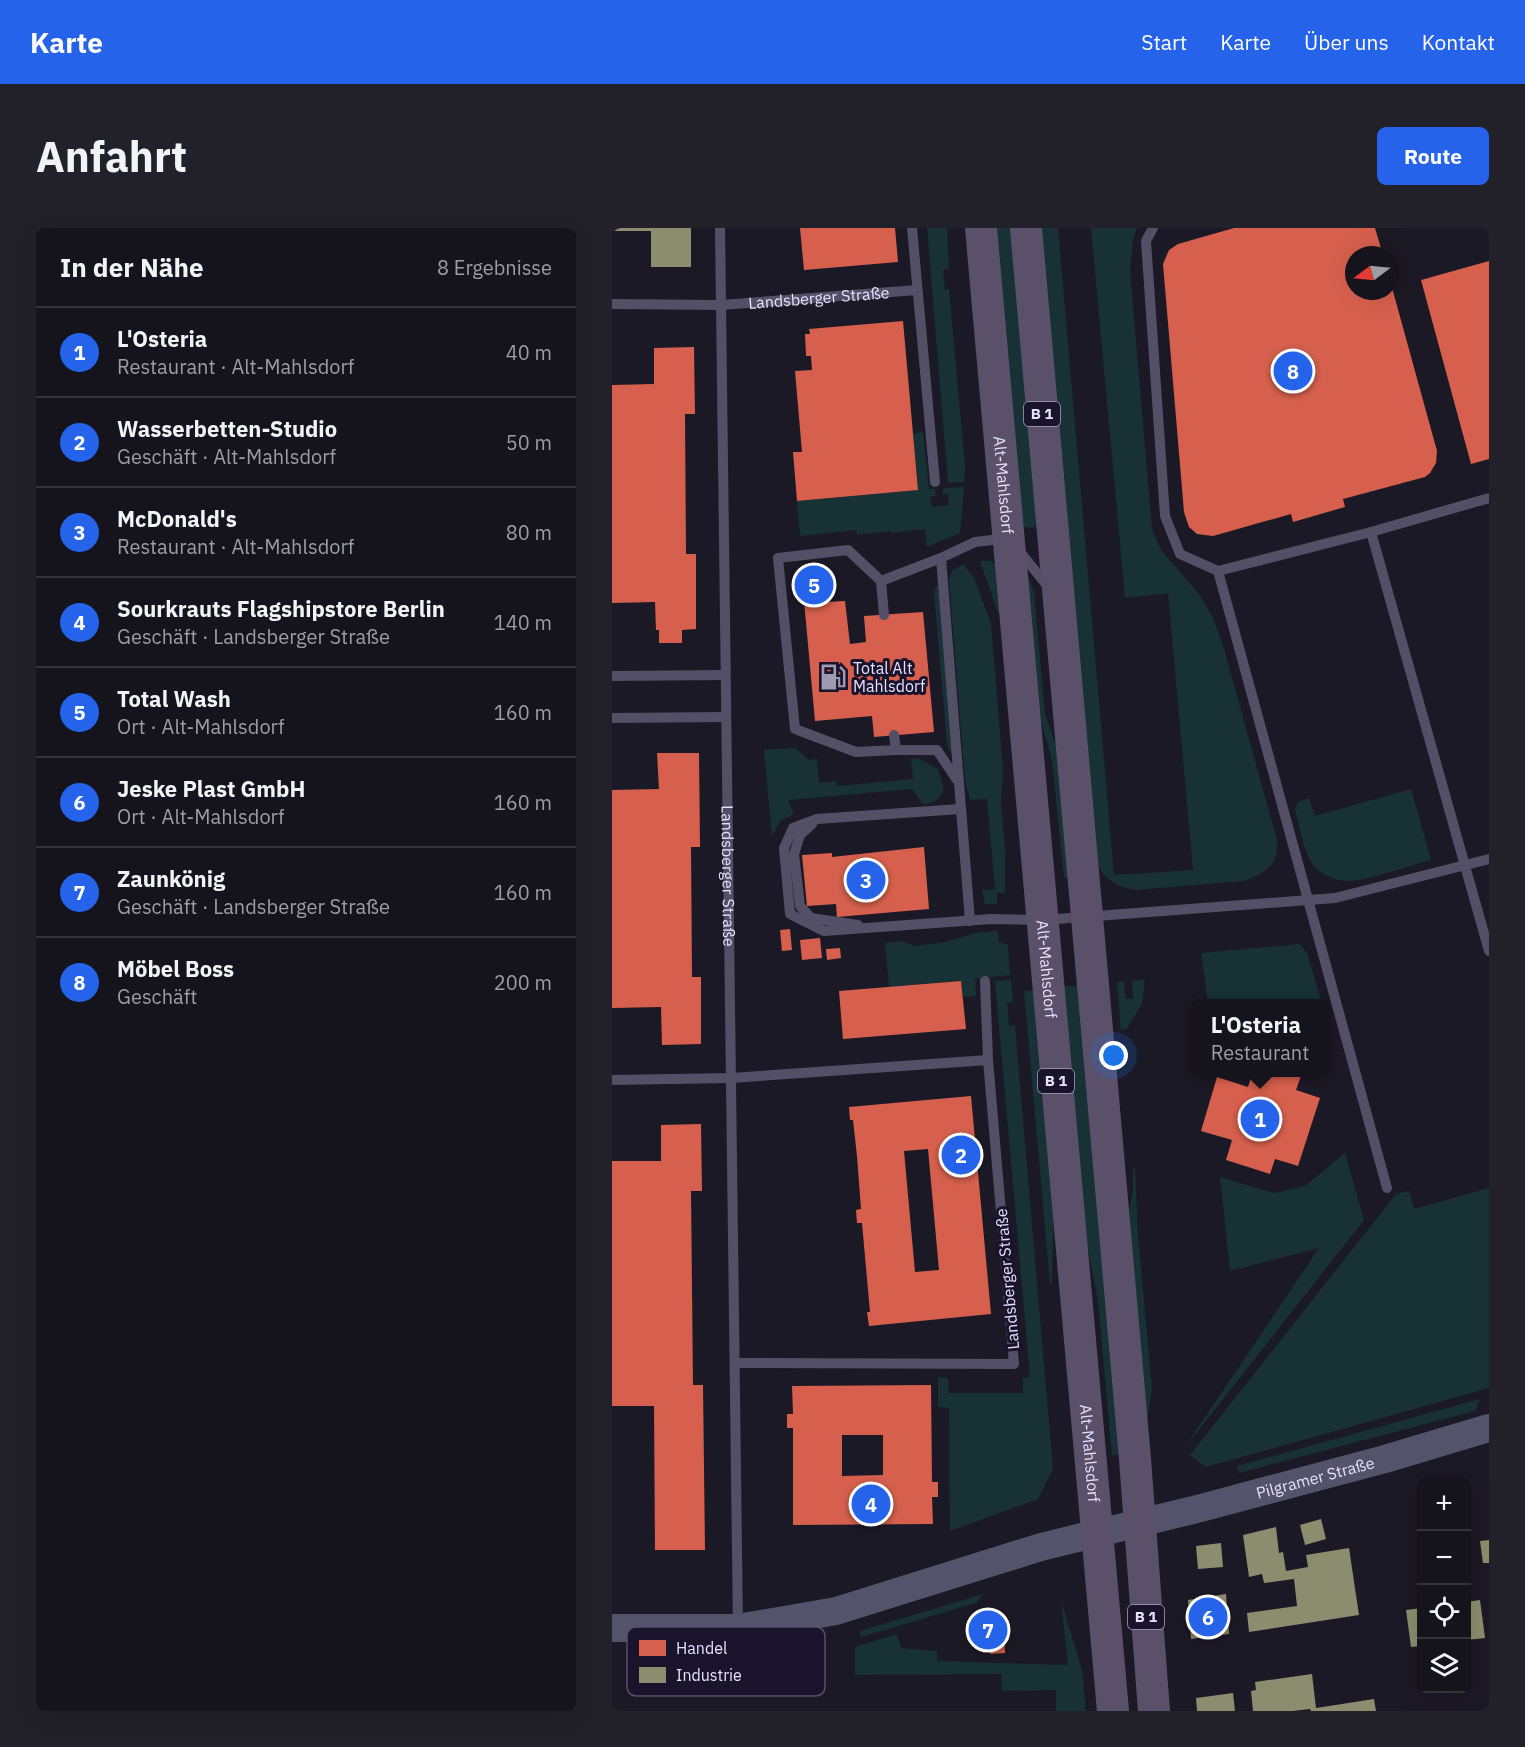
<!DOCTYPE html>
<html lang="de">
<head>
<meta charset="utf-8">
<style>
	body { margin:0; font-family:"IBM Plex Sans",sans-serif; background:#222029; color:#f1f3f6 }
	.controls { position:absolute; right:18px; bottom:18px; display:grid; overflow:hidden; border-radius:9px; box-shadow:0 6px 24px #0002 }
	.controls button { width:54px; height:54px; display:grid; place-items:center; padding:0; border:0; border-bottom:2px solid #34323b; background:#15131c; color:#f1f3f6; font:30px sans-serif }
	.compass { position:absolute; left:733px; top:18px; width:54px; height:54px; border-radius:50%; background:#15131c; box-shadow:0 6px 24px #0002; rotate:254deg }
	.you { position:absolute; left:502px; top:828px; width:21px; height:21px; margin:-15px; border:4px solid #fff; border-radius:50%; background:#1a73e8; box-shadow:0 0 0 9px #1a73e833 }
	.badge { display:grid; place-items:center; width:39px; height:39px; border-radius:50%; background:#2563eb; color:#fff; font-size:20px; font-weight:700 }
	.pin { position:absolute; translate:-50% -50%; border:3px solid #fff; box-shadow:0 2px 6px #0006 }
	.popup { position:absolute; left:579px; top:771px; width:138px; height:78px; box-sizing:border-box; display:grid; place-content:center; border-radius:9px; background:#15131c; filter:drop-shadow(0 2px 4px #0005); font-size:20px; white-space:nowrap; color:#9d9ea3 }
	.popup b { font-size:22px; color:#f1f3f6 }
	.popup::after { content:''; position:absolute; left:50%; top:100%; margin-left:-12px; border:12px solid transparent; border-top-color:#15131c }
	.list { margin:0; padding:0; list-style:none }
	h2 { display:flex; justify-content:space-between; align-items:center; height:78px; margin:0; padding:0 24px; font-size:26px }
	h2 small { font-size:20px; font-weight:400; color:#9d9ea3 }
	.list li { display:grid; grid-template-columns:39px 1fr auto; gap:18px; align-items:center; box-sizing:border-box; height:90px; padding:0 24px; border-top:2px solid #34323b }
	.list b { display:block; font-size:22px; white-space:nowrap }
	.list p { margin:0; font-size:20px; white-space:nowrap; color:#9d9ea3 }
	.list em { font-size:20px; font-style:normal; color:#9d9ea3 }
	.icon { flex:none; width:33px; height:33px; fill:none; stroke:currentColor; stroke-width:2; stroke-linecap:round; stroke-linejoin:round }
	.map { position:relative; flex:none; width:877px; height:1483px; overflow:hidden; border-radius:9px }
	header { display:flex; align-items:center; gap:36px; box-sizing:border-box; height:84px; padding:0 30px; background:#2563eb; color:#fff }
	header strong { font-size:28px }
	nav { display:flex; gap:33px; margin-inline-start:auto; font-size:21px }
	.intro { display:flex; align-items:center; justify-content:space-between; box-sizing:border-box; height:144px; padding:0 36px }
	h1 { margin:0; font-size:42px }
	.button { padding:15px 27px; border-radius:9px; background:#2563eb; color:#fff; font-size:21px; font-weight:700 }
	main { display:flex; gap:36px; padding:0 36px }
	aside { flex:1; background:#15131c; border-radius:9px; box-shadow:0 6px 24px #0002 }
	.map>svg:first-child { display:block }
</style>
</head>
<body>
<header>
<strong>Karte</strong>
<nav><a>Start</a><a>Karte</a><a>Über uns</a><a>Kontakt</a></nav>
</header>
<div class="intro"><h1>Anfahrt</h1><a class="button">Route</a></div>
<main>
<aside>
<h2>In der Nähe<small>8 Ergebnisse</small></h2>
<ul class="list">
<li><span class="badge">1</span><div><b>L'Osteria</b><p>Restaurant · Alt-Mahlsdorf</p></div><em>40 m</em></li>
<li><span class="badge">2</span><div><b>Wasserbetten-Studio</b><p>Geschäft · Alt-Mahlsdorf</p></div><em>50 m</em></li>
<li><span class="badge">3</span><div><b>McDonald's</b><p>Restaurant · Alt-Mahlsdorf</p></div><em>80 m</em></li>
<li><span class="badge">4</span><div><b>Sourkrauts Flagshipstore Berlin</b><p>Geschäft · Landsberger Straße</p></div><em>140 m</em></li>
<li><span class="badge">5</span><div><b>Total Wash</b><p>Ort · Alt-Mahlsdorf</p></div><em>160 m</em></li>
<li><span class="badge">6</span><div><b>Jeske Plast GmbH</b><p>Ort · Alt-Mahlsdorf</p></div><em>160 m</em></li>
<li><span class="badge">7</span><div><b>Zaunkönig</b><p>Geschäft · Landsberger Straße</p></div><em>160 m</em></li>
<li><span class="badge">8</span><div><b>Möbel Boss</b><p>Geschäft</p></div><em>200 m</em></li>
</ul>
</aside>
<div class="map">
<svg width="877" height="1483" viewBox="0 0 877 1483">
	<rect width="100%" height="100%" fill="#1c1926"/>
	<g fill="#173134">
		<polygon points="315,0 335,0 337,41 331,42 333,62 337,61 353,238 352,254 336,255"/>
		<polygon points="381,0 400,0 427,296 421,300 411,299"/>
		<path d="M426,0H446L502,647L581,642L556,365L513,370L479,0H525L521,13L518,42L540,301L549,322L587,366L601,390L611,417L665,612C668,637 652,646 631,653L523,662C501,658 489,649 483,628Z"/>
		<polygon points="311,204 317,261 323,261 324,268 318,268 320,279 337,277 336,266 331,266 331,260 352,259 348,305 315,319 313,301 279,305 278,303 245,307 244,302 188,308 185,273 306,262 301,205"/>
		<polygon points="368,333 379,333 385,338 390,385 386,385"/>
		<polygon points="351,336 362,350 379,395 391,541 389,575 393,622 393,665 385,665 385,676 373,676 370,662 383,661 375,571 358,572 353,553 337,352 340,343"/>
		<polygon points="417,350 422,364 433,486 447,526 458,650 452,650 440,532 424,476 414,352"/>
		<polygon points="324,358 326,358 327,362 340,526 337,523 335,516 322,365"/>
		<path d="M183,520L197,532L205,531L207,555L224,553L225,558L301,551L299,531L305,530L326,541L332,561C328,572 322,575 311,576L300,561L176,572L182,586L168,593L160,609L152,522Z"/>
		<path d="M799,561L819,632C800,637 749,655 732,653C724,652 713,648 706,642C691,628 688,599 683,581L686,574L697,570L703,588Z"/>
		<polygon points="386,703 387,714 396,717 398,747 363,751 364,768 351,769 349,753 277,759 273,715 290,713 302,718 333,714 363,705"/>
		<polygon points="688,716 695,725 710,775 596,775 589,725"/>
		<polygon points="399,752 401,774 395,775 397,798 403,798 441,1241 426,1271 338,1303 337,1180 326,1179 326,1149 336,1150 337,1165 411,1165 411,1150 418,1149 383,753"/>
		<polygon points="533,752 530,775 515,801 509,802 505,754 512,753 514,771 521,771 520,753"/>
		<polygon points="467,757 511,1225 500,1228 486,1073 468,980 448,759"/>
		<polygon points="423,762 442,977 440,1056 438,1056 412,763"/>
		<polygon points="733,925 752,992 571,1222 707,1020 618,1043 608,949 662,965 693,958"/>
		<polygon points="521,940 523,940 526,1007 540,1160 536,1189 531,1189 515,997 521,961"/>
		<polygon points="877,960 877,1160 594,1239 578,1227 784,966 797,963 802,981"/>
		<polygon points="868,1171 863,1183 627,1245 625,1238"/>
		<polygon points="371,1366 364,1375 249,1409 248,1403"/>
		<polygon points="449,1372 470,1442 474,1483 444,1483 444,1462 390,1463 389,1446 243,1447 243,1419 285,1406 289,1420 325,1423 325,1433 456,1437"/>
	</g>
	<g fill="#d6604d" fill-rule="evenodd">
		<polygon points="188,0 283,0 286,34 192,42"/>
		<polygon points="622,0 763,0 771,27 742,27 742,63 778,63 779,56 825,223 824,235 818,245 813,249 731,271 733,279 681,294 679,286 601,308 585,306 577,299 572,284 551,36 557,22 566,16"/>
		<polygon points="877,33 877,231 859,236 809,52"/>
		<polygon points="291,93 306,262 185,273 181,224 190,224 183,143 200,142 199,128 194,128 193,106 198,106 197,101"/>
		<polygon points="82,119 83,186 73,186 74,326 84,326 84,401 70,402 70,415 47,415 47,402 44,402 43,374 0,375 0,157 42,156 42,120"/>
		<polygon points="211,338 215,374 233,373 238,416 254,414 252,388 311,384 322,504 262,509 260,488 203,493 189,340"/>
		<polygon points="45,525 87,525 88,619 79,619 80,749 89,749 89,816 50,817 49,779 0,780 0,562 47,561"/>
		<polygon points="312,619 317,681 225,689 224,676 195,678 190,627 220,625 220,629"/>
		<polygon points="178,701 180,722 170,723 168,702"/>
		<polygon points="208,710 210,730 190,732 188,712"/>
		<polygon points="228,720 229,730 215,732 214,721"/>
		<polygon points="349,753 354,801 231,811 227,763"/>
		<polygon points="641,844 677,844 689,848 684,862 708,870 686,938 663,931 658,946 614,932 620,912 589,903 605,849 636,859"/>
		<path d="M359,868L379,1086L257,1098L255,1084H258L250,995H245L244,982L249,981L245,928L241,892H238L237,879ZM316,921L327,1042L303,1044L292,923Z"/>
		<polygon points="89,896 90,963 79,963 81,1157 91,1157 93,1322 43,1322 42,1178 0,1178 0,933 49,933 49,897"/>
		<path d="M319,1157L320,1254H326V1269H320L321,1296L181,1297V1200H175V1186H181L180,1158ZM230,1207H271V1247L230,1248Z"/>
		<polygon points="382,1405 392,1408 393,1425 378,1426"/>
	</g>
	<g fill="#8c8c6e">
		<polygon points="0,0 79,0 79,39 39,39 39,3 0,3"/>
		<polygon points="709,1291 714,1311 693,1317 688,1297"/>
		<polygon points="664,1299 667,1325 671,1324 674,1343 696,1339 694,1327 737,1320 747,1387 637,1404 635,1385 685,1378 682,1351 652,1355 650,1346 637,1349 631,1307"/>
		<polygon points="877,1312 877,1335 871,1335 868,1313"/>
		<polygon points="609,1315 611,1339 586,1341 584,1318"/>
		<polygon points="614,1366 617,1406 579,1411 576,1372"/>
		<polygon points="868,1372 873,1410 854,1412 854,1374"/>
		<polygon points="810,1380 810,1418 799,1419 794,1382"/>
		<polygon points="700,1446 704,1480 762,1471 764,1483 699,1483 698,1481 681,1483 641,1483 639,1463 644,1462 643,1454"/>
		<polygon points="621,1465 623,1483 585,1483 584,1470"/>
	</g>
	<g fill="none" stroke-linecap="round" stroke-linejoin="round">
		<g stroke="#524f67" stroke-width="10">
			<path id="s1" d="M108,0L126,1400"/>
			<polyline points="300,0 323,254"/>
			<polyline points="541,0 534,13 553,288 568,326 606,343 775,960"/>
			<path id="s2" d="M0,76L109,77L305,62"/>
			<polyline points="759,304 877,723"/>
			<polyline points="606,343 759,304 877,270"/>
			<polyline points="269,353 236,322 166,330 183,501 244,524 284,522"/>
			<polyline points="272,387 269,353 329,330"/>
			<polyline points="0,448 113,447"/>
			<polyline points="0,490 114,489"/>
			<polyline points="282,507 284,522 325,522 345,552"/>
			<polyline points="348,581 205,591 181,600 172,620 178,686 212,703 379,691 431,692 723,670 877,631"/>
			<polyline points="200,596 188,607 182,626 188,678 199,690 246,697"/>
			<polyline points="358,693 329,330 363,314 397,310 437,360"/>
			<polyline points="0,852 119,850 376,832"/>
			<polyline points="123,1135 402,1136 376,832 373,753"/>
		</g>
		<path stroke="#55536c" stroke-width="28" id="s3" d="M0,1400H126L224,1383L429,1319L589,1280L773,1231L877,1200"/>
		<g stroke="#5a506a" stroke-width="32">
			<path id="s4" d="M369,0L501,1483"/>
			<polyline points="414,0 523,1231 542,1483"/>
		</g>
	</g>
	<defs>
		<g id="fuel-bare" transform="scale(2.07)"><path d="M-5.5-6h7V0h2V4h1.3V-2.5L3-4.5l.8-.8L6-3V5H2.5V1h-1V6h-7ZM-4.2-4.7v3.2H.2V-4.7Z" fill="#9e9ab2" stroke="#19132c" stroke-width="2.5" paint-order="stroke"/></g>
	</defs>
	<g fill-rule="evenodd">
		<use href="#fuel-bare" x="221" y="449"/>
	</g>
	<g text-anchor="middle" stroke-width="6" stroke-linejoin="round" paint-order="stroke">
		<g fill="#19132c" stroke="#a7a2bf" stroke-width="1.5">
			<rect x="412" y="174" width="36" height="24" rx="4.5"/>
			<rect x="426" y="841" width="36" height="24" rx="4.5"/>
			<rect x="516" y="1377" width="36" height="24" rx="4.5"/>
		</g>
		<g font-size="15" font-weight="bold" fill="#e4e0fe">
			<text x="430" y="191">B 1</text>
			<text x="444" y="858">B 1</text>
			<text x="534" y="1394">B 1</text>
		</g>
		<g font-size="16" fill="#e4e0fe" stroke="#19132c">
			<text dy="6" stroke="none"><textPath href="#s2" startOffset="207">Landsberger Straße</textPath></text>
			<text dy="6" stroke="none"><textPath href="#s4" startOffset="258">Alt-Mahlsdorf</textPath></text>
			<text dy="6" stroke="none"><textPath href="#s1" startOffset="648">Landsberger Straße</textPath></text>
			<text dy="6" stroke="none"><textPath href="#s4" startOffset="744">Alt-Mahlsdorf</textPath></text>
			<text transform="translate(395 1051) rotate(-95)" y="6">Landsberger Straße</text>
			<text dy="6" stroke="none"><textPath href="#s4" startOffset="1230">Alt-Mahlsdorf</textPath></text>
			<text dy="6" stroke="none"><textPath href="#s3" startOffset="723">Pilgramer Straße</textPath></text>
		</g>
		<g font-size="16" fill="#e4e0fe" stroke="#19132c" text-anchor="start">
			<text x="241" y="446">Total Alt<tspan x="241" dy="18">Mahlsdorf</tspan></text>
		</g>
	</g>
	<rect x="15" y="1399" width="198" height="69" rx="9" fill="#19132c" stroke="#56506b" stroke-width="1.5"/>
	<rect x="27" y="1412" width="27" height="16" fill="#d6604d"/>
	<rect x="27" y="1439" width="27" height="16" fill="#8c8c6e"/>
	<g font-size="16" fill="#e4e0fe">
		<text x="64" y="1426">Handel</text>
		<text x="64" y="1453">Industrie</text>
	</g>
</svg>
<div class="controls">
<button>+</button>
<button>−</button>
<button><svg class="icon" aria-label="locate" viewBox="0 0 24 24"><circle cx="12" cy="12" r="6"/><path d="M12 2v4M12 18v4M2 12h4M18 12h4"/></svg></button>
<button><svg class="icon" aria-label="layers" viewBox="0 0 24 24"><path d="M12 4l9 5-9 5-9-5zM3 14l9 5 9-5"/></svg></button>
</div>
<svg class="compass" viewBox="-18 -18 36 36"><path d="M0-13l5 13h-10z" fill="#e53935"/><path d="M0 13l5-13h-10z" fill="#9d9ea3"/></svg>
<div class="you"></div>
<div class="pin badge" style="left:648px;top:891px">1</div>
<div class="popup"><b>L'Osteria</b>Restaurant</div>
<div class="pin badge" style="left:349px;top:927px">2</div>
<div class="pin badge" style="left:254px;top:652px">3</div>
<div class="pin badge" style="left:259px;top:1276px">4</div>
<div class="pin badge" style="left:202px;top:357px">5</div>
<div class="pin badge" style="left:596px;top:1389px">6</div>
<div class="pin badge" style="left:376px;top:1402px">7</div>
<div class="pin badge" style="left:681px;top:143px">8</div>
</div>
</main>
</body>
</html>
